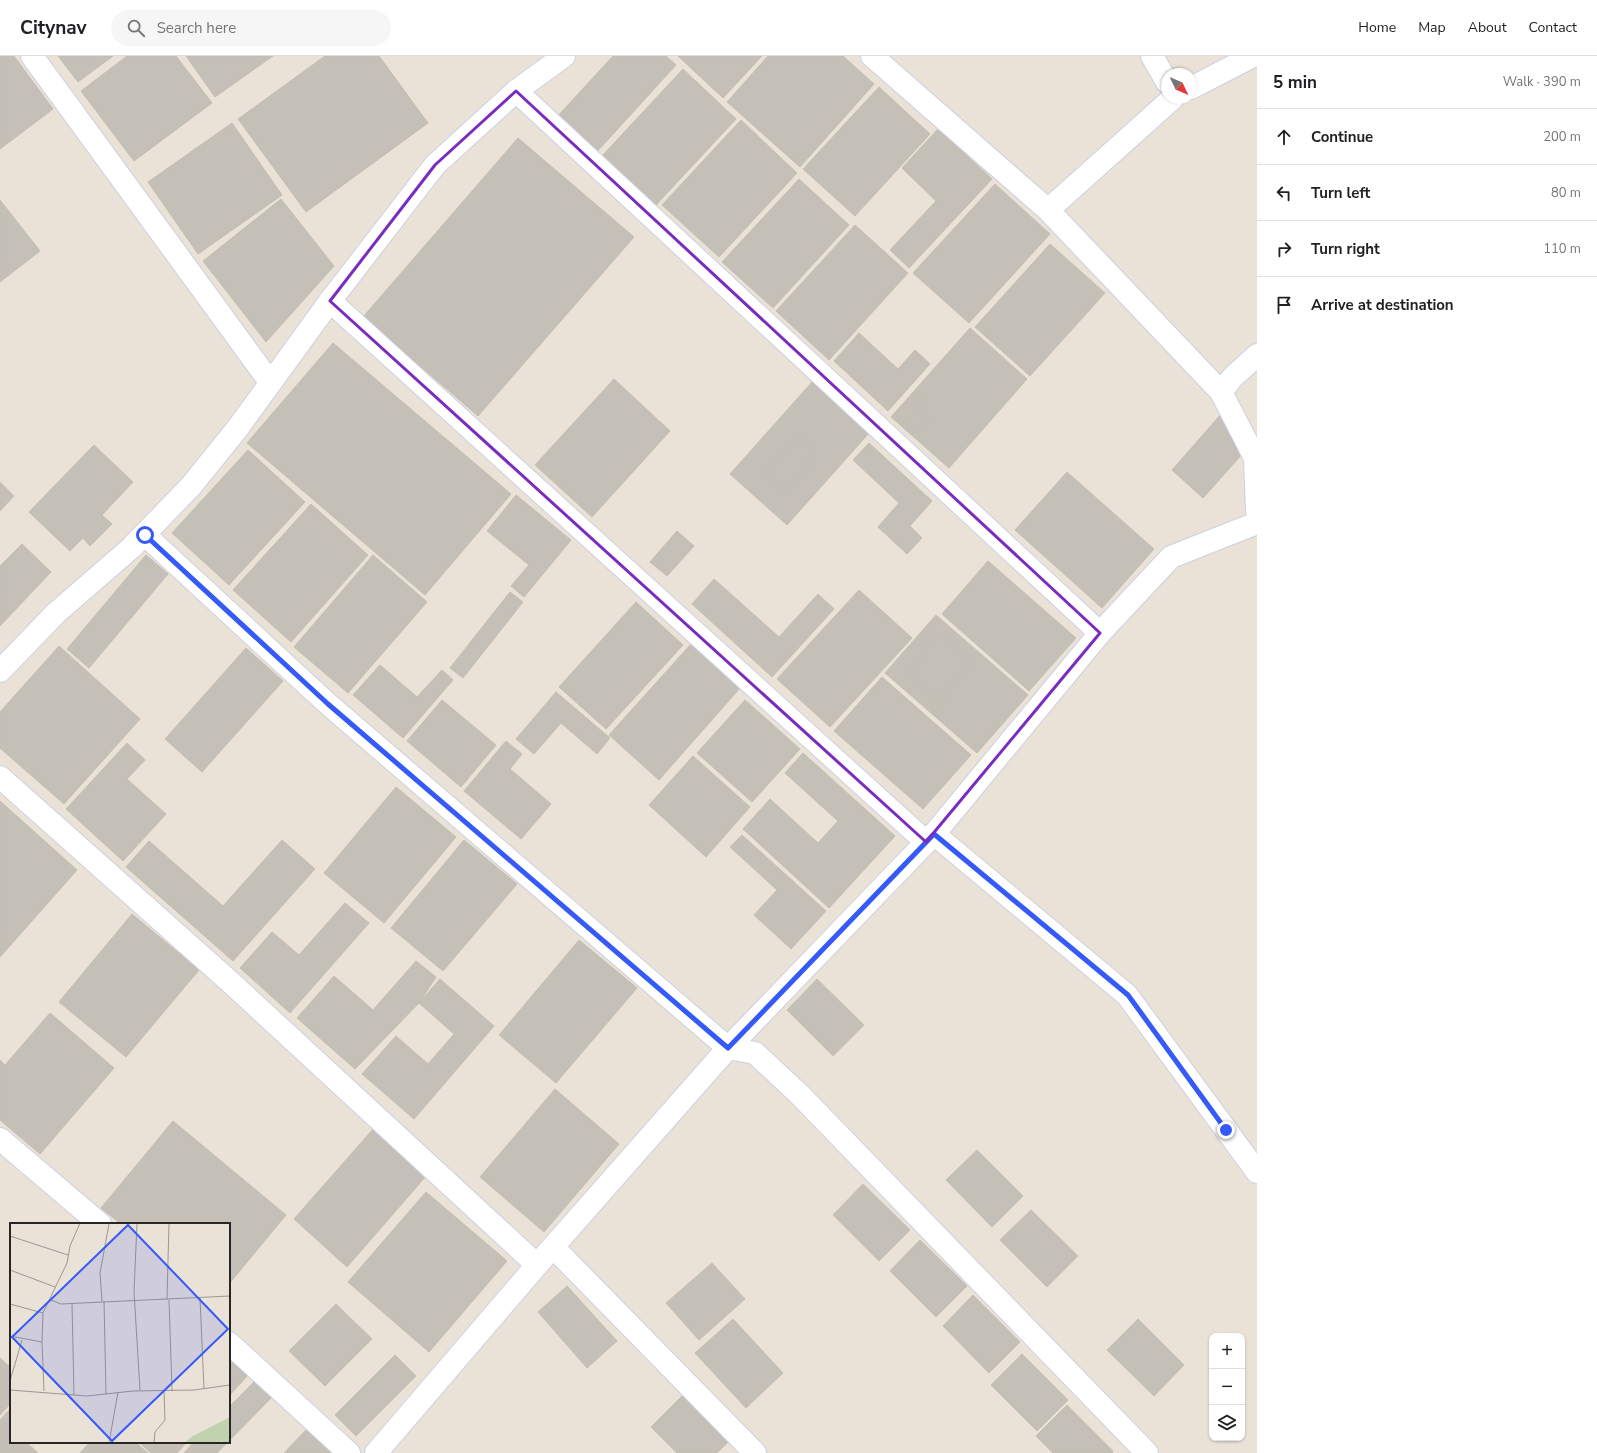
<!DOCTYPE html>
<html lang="en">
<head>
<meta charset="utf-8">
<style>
	body { margin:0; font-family:"Nunito Sans",sans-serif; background:#f6f6f6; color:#202124 }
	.controls { position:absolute; right:12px; bottom:12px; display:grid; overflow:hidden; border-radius:8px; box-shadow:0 1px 3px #0004 }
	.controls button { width:36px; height:36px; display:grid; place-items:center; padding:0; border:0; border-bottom:1px solid #e0e0e0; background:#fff; color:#202124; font:20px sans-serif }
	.compass { position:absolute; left:1161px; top:12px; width:36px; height:36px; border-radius:50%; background:#fff; box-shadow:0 1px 3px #0004; rotate:134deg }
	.stop { position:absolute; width:12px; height:12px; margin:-9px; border:3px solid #355af9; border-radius:50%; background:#fff }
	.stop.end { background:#355af9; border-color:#fff; box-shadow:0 1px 4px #0008 }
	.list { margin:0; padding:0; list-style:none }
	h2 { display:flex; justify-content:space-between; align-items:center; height:52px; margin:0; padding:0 16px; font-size:17px }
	h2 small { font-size:13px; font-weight:400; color:#757577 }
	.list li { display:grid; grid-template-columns:26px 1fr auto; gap:12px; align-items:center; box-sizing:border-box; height:56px; padding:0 16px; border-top:1px solid #e0e0e0 }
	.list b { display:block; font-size:15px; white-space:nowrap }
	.list em { font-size:13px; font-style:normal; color:#757577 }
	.icon { flex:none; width:22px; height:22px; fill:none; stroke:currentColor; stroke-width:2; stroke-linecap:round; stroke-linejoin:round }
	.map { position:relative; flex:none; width:1257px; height:1397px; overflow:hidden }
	header { display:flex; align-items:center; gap:24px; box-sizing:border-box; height:56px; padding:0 20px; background:#fff; border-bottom:1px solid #e0e0e0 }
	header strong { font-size:19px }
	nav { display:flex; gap:22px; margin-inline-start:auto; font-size:14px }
	.search { width:280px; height:36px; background:#f6f6f6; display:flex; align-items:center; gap:10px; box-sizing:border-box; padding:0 14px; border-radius:22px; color:#757577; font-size:15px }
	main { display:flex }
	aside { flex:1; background:#fff }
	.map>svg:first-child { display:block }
</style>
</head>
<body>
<header>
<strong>Citynav</strong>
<div class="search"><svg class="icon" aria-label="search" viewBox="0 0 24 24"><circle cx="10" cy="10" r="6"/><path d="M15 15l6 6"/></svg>Search here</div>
<nav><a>Home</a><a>Map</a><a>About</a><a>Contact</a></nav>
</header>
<main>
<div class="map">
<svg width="1257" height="1397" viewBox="0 0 1257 1397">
	<rect width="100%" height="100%" fill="#eae2d7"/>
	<g fill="#c4bfb7" stroke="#c4beb1">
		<polygon points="0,0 14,0 53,53 0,93"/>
		<polygon points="58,0 113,0 78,26"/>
		<polygon points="127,0 176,0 212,47 134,105 81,35"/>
		<polygon points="186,0 273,0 215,41"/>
		<polygon points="325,0 379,0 428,67 306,156 238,63"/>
		<polygon points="613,0 666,0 676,9 594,99 555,63"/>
		<polygon points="678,0 762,0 723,42"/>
		<polygon points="768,0 843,0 874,28 800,111 727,46"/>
		<polygon points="683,13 736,63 656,149 603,99"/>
		<polygon points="879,31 930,78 855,160 803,113"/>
		<polygon points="741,64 797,117 719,201 662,149"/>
		<polygon points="232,67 282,139 198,198 148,126"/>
		<polygon points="938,73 992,123 909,212 890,194 936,145 902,112"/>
		<polygon points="518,82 634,181 478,360 363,261"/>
		<polygon points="799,123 849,169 773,252 722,206"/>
		<polygon points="995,128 1050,178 969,267 913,217"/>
		<polygon points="281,143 334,210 266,286 203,205"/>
		<polygon points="0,144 40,195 0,226"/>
		<polygon points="855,169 908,217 829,304 776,255"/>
		<polygon points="1050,188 1105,237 1030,320 975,271"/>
		<polygon points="970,272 1027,323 949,412 891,361"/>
		<polygon points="859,277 898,313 915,294 930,308 888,355 834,305"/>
		<polygon points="333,287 511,438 425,539 247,387"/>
		<polygon points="614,323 670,375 592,461 535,409"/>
		<polygon points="813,325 870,376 787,469 730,418"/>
		<polygon points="917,335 927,344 918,353 928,362 914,377 895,359"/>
		<polygon points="1223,356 1244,396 1203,442 1172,414"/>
		<polygon points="797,380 815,396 807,404 812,409 785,438 762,417"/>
		<polygon points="869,387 932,445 910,470 922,482 907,498 878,471 899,447 853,404"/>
		<polygon points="94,389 133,426 102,459 112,468 90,490 83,482 70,495 29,456"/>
		<polygon points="248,394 305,446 229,529 172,477"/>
		<polygon points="1067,416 1154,493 1102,552 1015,474"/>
		<polygon points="0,426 14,440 0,455"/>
		<polygon points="516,439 571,484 524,541 511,530 529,509 487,475"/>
		<polygon points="311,448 368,499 291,586 233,534"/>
		<polygon points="677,475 694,490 667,520 650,506"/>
		<polygon points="22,488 51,516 0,570 0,510"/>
		<polygon points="146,499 168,518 89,612 67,593"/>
		<polygon points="373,499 427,546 348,637 294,591"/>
		<polygon points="988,505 1076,582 1029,635 942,558"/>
		<polygon points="714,523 779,581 818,538 834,553 772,621 692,548"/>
		<polygon points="859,534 912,582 830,671 777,623"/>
		<polygon points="510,536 523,546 463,622 450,612"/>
		<polygon points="636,546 683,589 606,673 559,631"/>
		<polygon points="936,559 1028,639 977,697 885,617"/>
		<polygon points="939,578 971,606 943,639 946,642 935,655 927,649 935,639 907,616"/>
		<polygon points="691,588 740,632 659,724 609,679"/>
		<polygon points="59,590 140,663 64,748 0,692 0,656"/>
		<polygon points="246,592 283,625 202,716 165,683"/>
		<polygon points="380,609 417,641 442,614 453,624 403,682 353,639"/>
		<polygon points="882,621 971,699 923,753 834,675"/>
		<polygon points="556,636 610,682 597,698 561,667 534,698 516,683"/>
		<polygon points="442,644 496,689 461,731 407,685"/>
		<polygon points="745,644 800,693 752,746 697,697"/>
		<polygon points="506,685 522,698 510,713 551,748 521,783 464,735"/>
		<polygon points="127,687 145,704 127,723 166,758 123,805 66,753"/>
		<polygon points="803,697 895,780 829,852 743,773 770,743 818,787 838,765 785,717"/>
		<polygon points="693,700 750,751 706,801 649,749"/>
		<polygon points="396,731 456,781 384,867 324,817"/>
		<polygon points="0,745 77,814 0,901"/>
		<polygon points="742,779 826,855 791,893 754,859 777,834 730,791"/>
		<polygon points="282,784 315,813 233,905 126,811 149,785 223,850"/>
		<polygon points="464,784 517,828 443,915 391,872"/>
		<polygon points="345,847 369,867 290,957 240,912 272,876 299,899"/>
		<polygon points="132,858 199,914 126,1001 59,946"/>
		<polygon points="579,884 637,932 556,1027 499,979"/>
		<polygon points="416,905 436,921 419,947 355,1013 297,962 334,920 373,954"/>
		<polygon points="440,923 494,970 414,1063 362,1018 396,980 428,1008 454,978 419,947"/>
		<polygon points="817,923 864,969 833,1000 787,954"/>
		<polygon points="50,957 114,1012 40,1098 0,1064 0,1004 5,1009"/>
		<polygon points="555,1033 619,1088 544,1176 480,1121"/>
		<polygon points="173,1065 286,1159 229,1228 229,1168 121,1168 101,1152"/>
		<polygon points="374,1072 427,1119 347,1211 294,1163"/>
		<polygon points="977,1094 1023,1140 992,1171 946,1124"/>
		<polygon points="863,1128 910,1174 879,1205 833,1159"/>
		<polygon points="426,1136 507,1205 429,1296 348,1226"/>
		<polygon points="1031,1154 1078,1200 1047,1231 1000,1184"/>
		<polygon points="920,1184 967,1230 936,1261 890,1215"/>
		<polygon points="712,1207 745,1243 699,1284 666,1247"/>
		<polygon points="567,1230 617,1285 587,1312 538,1256"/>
		<polygon points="973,1239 1020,1286 989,1317 943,1270"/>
		<polygon points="336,1248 372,1283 325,1330 289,1295"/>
		<polygon points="733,1263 783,1317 746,1352 695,1297"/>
		<polygon points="1138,1263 1184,1309 1154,1340 1107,1294"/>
		<polygon points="1022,1298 1068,1344 1037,1375 991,1329"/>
		<polygon points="229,1299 249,1318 229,1340"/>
		<polygon points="395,1299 416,1320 356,1380 335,1359"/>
		<polygon points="0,1302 11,1312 11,1347 0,1359"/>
		<polygon points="255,1325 272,1341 229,1385 229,1351"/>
		<polygon points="682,1340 728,1386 717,1397 677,1397 651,1371"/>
		<polygon points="1067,1349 1113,1395 1112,1397 1053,1397 1036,1380"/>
		<polygon points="11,1352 11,1386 26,1386 38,1397 0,1397 0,1364"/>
		<polygon points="307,1373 331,1397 284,1397"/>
		<polygon points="90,1386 135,1386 148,1397 80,1397"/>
		<polygon points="139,1386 187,1386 177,1397 151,1397"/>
		<polygon points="194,1386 228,1386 217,1397 184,1397"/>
	</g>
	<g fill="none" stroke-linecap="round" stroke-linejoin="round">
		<g stroke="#cdd0e0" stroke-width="24">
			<g id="minor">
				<polyline points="32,0 270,326"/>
				<polyline points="872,0 1048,154 1173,42"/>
				<polyline points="1152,0 1167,26"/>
				<polyline points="1191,32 1253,0"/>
				<polyline points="516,35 1100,577"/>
				<polyline points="1048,154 1221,336"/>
				<polyline points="330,245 926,786"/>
				<polyline points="1257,299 1233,321 1221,336 1255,402 1257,455"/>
				<polyline points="145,479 328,648 728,992 755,997 800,1039 1147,1397"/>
				<polyline points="0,615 56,557 131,492 191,430 237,373 330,245 435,109 516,35 564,0"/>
				<polyline points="0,721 228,924 537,1209"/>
				<polyline points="934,778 1127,939 1257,1116"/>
				<polyline points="0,1083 100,1168"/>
				<polyline points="554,1192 755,1397"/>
				<polyline points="229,1287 349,1397"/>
				<polyline points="376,1397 537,1209 728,992 934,778 1100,577 1171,501 1257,467"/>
			</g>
		</g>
		<use href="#minor" stroke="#fff" stroke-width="22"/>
	</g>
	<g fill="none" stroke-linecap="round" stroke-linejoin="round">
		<polyline stroke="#355af9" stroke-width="5" points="145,479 328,648 728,992 934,778 1128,939 1226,1074"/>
	</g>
	<path fill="none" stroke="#7b2cbf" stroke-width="3" stroke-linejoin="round" d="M516,35L1100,577L926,786L330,245L435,109Z"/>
	<g transform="translate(10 1167)">
		<rect width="220" height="220" fill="#eae2d7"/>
		<path d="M220,194V220H174L183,213Z" fill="#c0d3ae"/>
		<path fill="none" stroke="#9c9790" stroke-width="1" d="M127,0L124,69L130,167M0,13L58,32M0,47L45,64M190,75L194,166M41,77L51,81L220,73M157,77L159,0M159,77L162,168M92,78L90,50L99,1M94,78L96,171M0,81L33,90L57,40L60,23L70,0M62,81L64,172M0,113L32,119L34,168M32,119L33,90M0,158L12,117M0,167L77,173L123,168L184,167L220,162M99,220L108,169M144,220L145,209L155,197L154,169"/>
		<path fill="#355af9" fill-opacity="0.15" stroke="#355af9" stroke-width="2" d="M118,2L218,106L102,218L2,114Z"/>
		<rect width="220" height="220" fill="none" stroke="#262626" stroke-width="2"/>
	</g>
</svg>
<div class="controls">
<button>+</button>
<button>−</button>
<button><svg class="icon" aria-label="layers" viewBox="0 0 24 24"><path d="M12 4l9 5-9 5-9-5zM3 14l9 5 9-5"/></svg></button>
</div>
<svg class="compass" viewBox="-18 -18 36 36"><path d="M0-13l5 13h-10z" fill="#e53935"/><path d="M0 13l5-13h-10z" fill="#757577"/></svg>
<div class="stop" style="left:145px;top:479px"></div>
<div class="stop end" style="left:1226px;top:1074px"></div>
</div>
<aside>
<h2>5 min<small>Walk · 390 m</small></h2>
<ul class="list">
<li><svg class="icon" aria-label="ahead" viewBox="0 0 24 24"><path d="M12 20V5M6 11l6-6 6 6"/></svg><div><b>Continue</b></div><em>200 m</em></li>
<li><svg class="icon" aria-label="left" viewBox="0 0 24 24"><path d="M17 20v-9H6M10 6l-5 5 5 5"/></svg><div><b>Turn left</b></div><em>80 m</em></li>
<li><svg class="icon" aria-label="right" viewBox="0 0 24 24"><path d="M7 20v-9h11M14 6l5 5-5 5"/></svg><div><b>Turn right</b></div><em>110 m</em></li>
<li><svg class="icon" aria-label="arrive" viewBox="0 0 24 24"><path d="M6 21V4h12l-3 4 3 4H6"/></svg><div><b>Arrive at destination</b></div></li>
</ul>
</aside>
</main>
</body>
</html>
